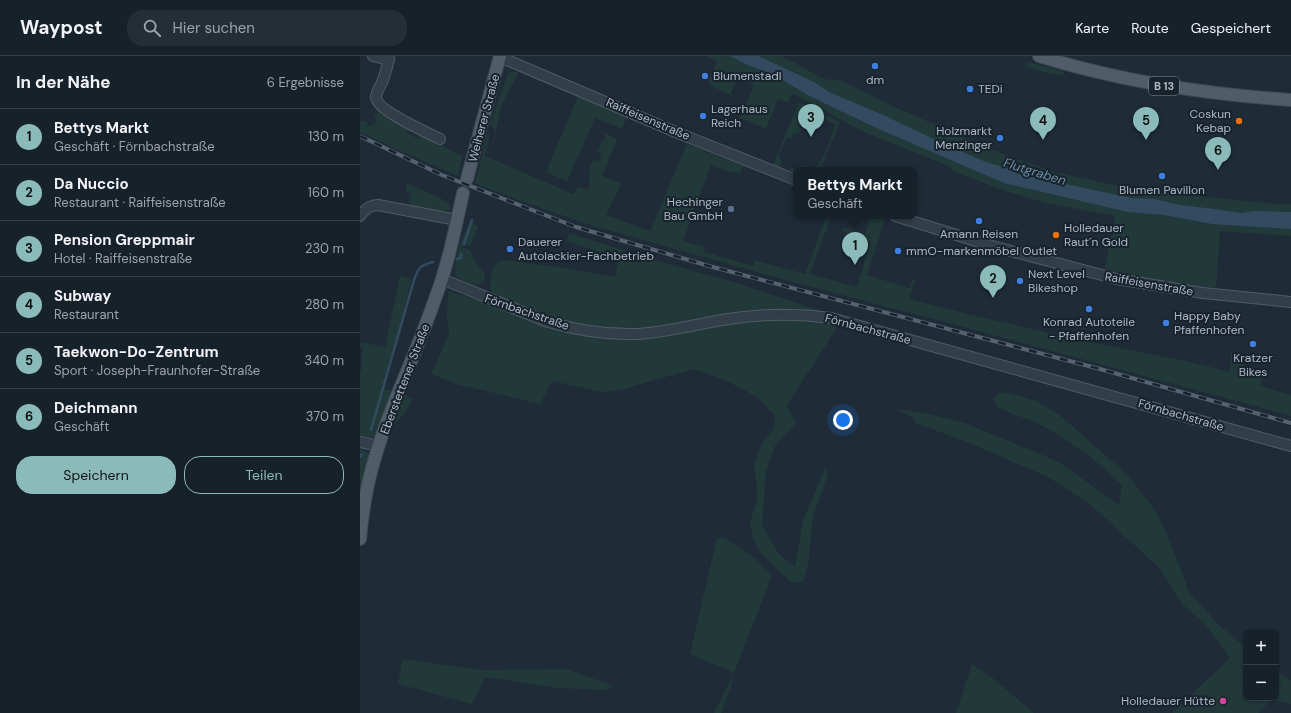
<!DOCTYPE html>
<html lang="de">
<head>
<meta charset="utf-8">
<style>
	body { margin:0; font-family:"DM Sans",sans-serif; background:#242e36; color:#f1f3f6 }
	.controls { position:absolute; right:12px; bottom:12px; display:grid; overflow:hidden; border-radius:8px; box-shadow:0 1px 3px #0004 }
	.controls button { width:36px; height:36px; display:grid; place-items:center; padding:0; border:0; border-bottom:1px solid #363e47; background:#17212a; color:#f1f3f6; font:20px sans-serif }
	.you { position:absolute; left:483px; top:364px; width:14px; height:14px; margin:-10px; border:3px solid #fff; border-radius:50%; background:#1a73e8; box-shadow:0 0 0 6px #1a73e833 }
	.badge { display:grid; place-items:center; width:26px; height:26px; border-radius:50%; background:#8bbbb9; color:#111; font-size:13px; font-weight:700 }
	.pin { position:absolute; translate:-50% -33px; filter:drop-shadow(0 1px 2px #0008) }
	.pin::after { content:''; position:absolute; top:21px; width:14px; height:12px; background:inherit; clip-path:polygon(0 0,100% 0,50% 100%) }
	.popup { position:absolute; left:433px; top:111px; width:124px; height:52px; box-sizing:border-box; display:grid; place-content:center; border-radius:8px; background:#17212a; filter:drop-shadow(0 1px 3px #0005); font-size:13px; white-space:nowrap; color:#9ea3a8 }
	.popup b { font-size:15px; color:#f1f3f6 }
	.popup::after { content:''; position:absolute; left:50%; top:100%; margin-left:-8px; border:8px solid transparent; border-top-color:#17212a }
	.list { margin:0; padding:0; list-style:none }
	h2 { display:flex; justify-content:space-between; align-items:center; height:52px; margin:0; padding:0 16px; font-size:17px }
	h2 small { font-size:13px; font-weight:400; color:#9ea3a8 }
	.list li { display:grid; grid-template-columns:26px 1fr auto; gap:12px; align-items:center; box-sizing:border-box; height:56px; padding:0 16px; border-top:1px solid #363e47 }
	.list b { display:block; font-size:15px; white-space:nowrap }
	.list p { margin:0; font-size:13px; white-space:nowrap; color:#9ea3a8 }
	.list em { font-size:13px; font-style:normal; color:#9ea3a8 }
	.actions { display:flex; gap:8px; padding:12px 16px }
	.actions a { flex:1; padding:9px 0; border:1px solid #8bbbb9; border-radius:16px; text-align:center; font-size:14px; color:#8bbbb9 }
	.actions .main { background:#8bbbb9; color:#111 }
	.icon { flex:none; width:22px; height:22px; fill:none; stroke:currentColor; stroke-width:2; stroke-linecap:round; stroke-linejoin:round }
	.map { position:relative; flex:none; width:931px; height:657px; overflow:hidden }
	header { display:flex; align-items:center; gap:24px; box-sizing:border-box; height:56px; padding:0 20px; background:#17212a; border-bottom:1px solid #363e47 }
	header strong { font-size:19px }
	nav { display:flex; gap:22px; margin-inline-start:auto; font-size:14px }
	.search { width:280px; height:36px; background:#242e36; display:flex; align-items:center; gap:10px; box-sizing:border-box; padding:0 14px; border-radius:16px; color:#9ea3a8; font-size:15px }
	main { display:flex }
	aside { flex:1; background:#17212a }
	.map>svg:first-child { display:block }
</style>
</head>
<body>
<header>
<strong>Waypost</strong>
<div class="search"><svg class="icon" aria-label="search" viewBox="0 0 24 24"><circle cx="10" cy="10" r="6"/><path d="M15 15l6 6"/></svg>Hier suchen</div>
<nav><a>Karte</a><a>Route</a><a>Gespeichert</a></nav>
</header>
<main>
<aside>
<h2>In der Nähe<small>6 Ergebnisse</small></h2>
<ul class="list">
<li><span class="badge">1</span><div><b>Bettys Markt</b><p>Geschäft · Förnbachstraße</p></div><em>130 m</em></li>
<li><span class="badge">2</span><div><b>Da Nuccio</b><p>Restaurant · Raiffeisenstraße</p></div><em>160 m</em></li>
<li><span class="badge">3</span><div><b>Pension Greppmair</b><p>Hotel · Raiffeisenstraße</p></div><em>230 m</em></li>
<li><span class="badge">4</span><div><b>Subway</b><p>Restaurant</p></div><em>280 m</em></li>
<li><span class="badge">5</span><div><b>Taekwon-Do-Zentrum</b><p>Sport · Joseph-Fraunhofer-Straße</p></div><em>340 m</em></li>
<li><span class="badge">6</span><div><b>Deichmann</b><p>Geschäft</p></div><em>370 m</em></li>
</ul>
<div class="actions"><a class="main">Speichern</a><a>Teilen</a></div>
</aside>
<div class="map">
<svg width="931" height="657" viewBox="0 0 931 657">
	<rect width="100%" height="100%" fill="#1f2c38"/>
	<g fill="#213939">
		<polygon points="346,0 422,0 464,23 482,25 537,52 633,94 695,116 749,128 838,140 904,147 931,148 931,180 860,175 856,232 786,222 745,213 755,160 686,147 645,135 591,114 591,111 502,75 432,37 428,47 418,43 406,73 380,62 394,29 377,22 371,37 373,38 372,40 350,29 349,25 357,6"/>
		<polygon points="668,6 704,16 703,20 682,16 666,10"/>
		<polygon points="151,16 159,16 142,48 130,102 213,138 219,131 229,133 230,111 234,103 239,106 242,98 237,95 243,83 246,84 246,82 244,81 246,78 257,83 242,120 261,128 246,159 290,175 327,88 383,110 380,117 367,115 351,109 323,185 345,191 344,196 394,210 394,204 445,218 466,160 471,160 450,218 497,231 511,185 482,175 483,171 505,178 510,162 506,160 515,160 525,163 507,219 549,232 552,224 555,224 549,243 603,257 715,283 826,305 870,316 871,297 877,300 884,301 884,314 905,316 900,330 931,339 931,360 600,270 425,224 233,170 155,143 115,127 128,77 130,78 125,100 130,102 135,75 130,68 148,17"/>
		<polygon points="218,40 267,61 262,73 235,62 207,125 186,116"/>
		<path d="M439,46L480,66L460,114H436V117L429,114L430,111L438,114L440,109C444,110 450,113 455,111C464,107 472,77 475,68L459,61L456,67L443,62L439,72L441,73L439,78L434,76L431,83L427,81L418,101L422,105L420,112L413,109Z"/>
		<polygon points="16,47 27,59 47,73 46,76 58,83 60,78 102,100 98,120 54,101 0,76 0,65 6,65 9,71 17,66 14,60 18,57 14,51"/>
		<polygon points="47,127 82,143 91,150 89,154 77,156 57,154 49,148 51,137 46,136"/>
		<path d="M110,164L118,171L110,190L103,188L102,191L110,194L115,206L125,217L124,226C115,233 103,225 95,219C94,199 103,182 110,164Z"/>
		<path d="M209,177L297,205L370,225L465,256L457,258L396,255L374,257L302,273L278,274L243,273L192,263L134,240C127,232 130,213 138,206C139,205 143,204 144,204L192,210L255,221L259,203L207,185Z"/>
		<path d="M40,220L51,223L37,284L23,332L33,336L18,376C13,384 8,382 0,381V318L2,310V291L0,290V286L25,291Z"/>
		<polygon points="88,235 130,248 181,268 213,277 327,275 393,264 432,264 467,267 478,270 427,349 436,367 415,390 406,415 402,470 419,498 435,511 443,465 465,412 468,418 453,460 448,509 443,526 431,526 403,500 396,489 392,477 390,466 397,444 397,432 394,409 401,389 414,373 415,360 397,341 363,323 334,313 260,334 241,336 192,325 180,348 96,328 71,318 89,278 87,258"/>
		<polygon points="644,336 677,345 702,361 769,420 797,457 809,483 829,536 859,569 886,592 886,642 916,642 916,615 931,624 931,648 911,644 898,657 812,657 870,602 845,568 822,548 799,512 731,449 688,421 602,384 555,367 552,361 536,353 565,357 605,367 699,406 759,449 762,429 732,402 694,376 671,364 653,358 637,351 633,344 637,338"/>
		<polygon points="44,338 53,343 44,358 31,372"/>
		<polygon points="0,393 7,396 10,401 0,442"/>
		<polygon points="364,481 395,502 412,519 374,617 371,631 361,657 354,657 374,617 330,598 357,482"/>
		<polygon points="43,603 122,614 206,613 254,630 246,634 197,632 125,621 112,648 38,628"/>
		<polygon points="612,608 634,623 674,657 596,657"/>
	</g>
	<polygon fill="#324b60" points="370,0 398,0 454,26 469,36 521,58 591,91 626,106 650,113 658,118 772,142 794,143 819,149 855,153 881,157 895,155 931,156 931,173 852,168 804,159 768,156 644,127 521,74 474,52 448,39 412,18 390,10"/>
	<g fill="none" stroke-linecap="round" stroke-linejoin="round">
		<g stroke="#324b60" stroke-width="2.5">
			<polyline points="104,188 112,164"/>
			<polyline points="97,203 101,202 101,198"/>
			<path d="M11,374L54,224C59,211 59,210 73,206"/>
			<polyline points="0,401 2,398"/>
		</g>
		<g stroke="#505c66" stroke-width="12">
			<g id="minor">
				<polyline points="13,0 29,4"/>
				<path d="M29,0C28,8 26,16 23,24C21,29 16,36 16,41C16,54 68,77 80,83"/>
				<polyline points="140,1 318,77 436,124"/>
				<path d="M0,160C5,153 10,149 18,149L97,164"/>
				<polyline points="535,160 632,190 757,223 843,237 931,246"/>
				<path d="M82,223L185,265C215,274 246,279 278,278C306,276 334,269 362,264C397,258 435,257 471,262L931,390"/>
				<polyline points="0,386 19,390"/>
			</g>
		</g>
		<g stroke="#3c4752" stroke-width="14">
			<g id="major">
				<path d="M679,0C762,26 845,38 931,44"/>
				<polyline points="107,123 140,0"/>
				<path d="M0,483C2,461 5,440 10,420C25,359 55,302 75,243C88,209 95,173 103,137"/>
			</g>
		</g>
		<use href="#minor" stroke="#323e48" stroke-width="10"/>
		<use href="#major" stroke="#505d68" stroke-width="12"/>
		<g stroke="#546370" stroke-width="4">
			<polyline id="rail" points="0,80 82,119 216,171 349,210 740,313 931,367"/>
		</g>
		<use href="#rail" stroke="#18232c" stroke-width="2.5" stroke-dasharray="8" stroke-linecap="butt"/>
	</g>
	<g fill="#3f7fe0" stroke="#18232c" stroke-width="1.5">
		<circle cx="515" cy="10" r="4"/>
		<circle cx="345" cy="20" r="4"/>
		<circle cx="610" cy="33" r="4"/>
		<circle cx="343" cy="60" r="4"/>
		<circle cx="640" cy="82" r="4"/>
		<circle cx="802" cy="120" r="4"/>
		<circle cx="619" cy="165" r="4"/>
		<circle cx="150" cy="193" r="4"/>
		<circle cx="538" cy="195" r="4"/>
		<circle cx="660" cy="225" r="4"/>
		<circle cx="729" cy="253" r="4"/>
		<circle cx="806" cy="267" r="4"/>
		<circle cx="893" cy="288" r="4"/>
	</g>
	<g fill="#e8710a" stroke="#18232c" stroke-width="1.5">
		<circle cx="879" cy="65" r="4"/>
		<circle cx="696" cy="179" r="4"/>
	</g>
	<circle fill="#5c6f8a" stroke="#18232c" stroke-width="1.5" cx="371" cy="153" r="4"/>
	<circle fill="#d1479c" stroke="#18232c" stroke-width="1.5" cx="863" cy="645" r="4"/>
	<g text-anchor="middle" stroke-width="4" stroke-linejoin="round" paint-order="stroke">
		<rect fill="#18232c" stroke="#808c97" stroke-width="1" x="789" y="21" width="30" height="18" rx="3"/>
		<g font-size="11" font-weight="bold" fill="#acb9c5">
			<text x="804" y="34">B 13</text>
		</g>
		<g font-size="12" fill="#acb9c5" stroke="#18232c" text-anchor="start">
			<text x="353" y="24">Blumenstadl</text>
			<text x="515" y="28" text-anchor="middle">dm</text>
			<text x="618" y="37">TEDi</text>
			<text x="351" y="57">Lagerhaus<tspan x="351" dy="14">Reich</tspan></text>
			<text x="871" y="62" text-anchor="end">Coskun<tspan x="871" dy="14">Kebap</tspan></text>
			<text x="632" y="79" text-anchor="end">Holzmarkt<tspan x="632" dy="14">Menzinger</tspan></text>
			<text x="802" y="138" text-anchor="middle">Blumen Pavillon</text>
			<text x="363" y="150" text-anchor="end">Hechinger<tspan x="363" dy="14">Bau GmbH</tspan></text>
			<text x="704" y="176">Holledauer<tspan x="704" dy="14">Raut´n Gold</tspan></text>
			<text x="619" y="182" text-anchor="middle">Amann Reisen</text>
			<text x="158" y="190">Dauerer<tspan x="158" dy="14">Autolackier-Fachbetrieb</tspan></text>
			<text x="546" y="199">mmO-markenmöbel Outlet</text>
			<text x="668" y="222">Next Level<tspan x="668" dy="14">Bikeshop</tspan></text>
			<text x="814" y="264">Happy Baby<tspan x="814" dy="14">Pfaffenhofen</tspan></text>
			<text x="729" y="270" text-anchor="middle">Konrad Autoteile<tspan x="729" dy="14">- Pfaffenhofen</tspan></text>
			<text x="893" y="306" text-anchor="middle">Kratzer<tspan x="893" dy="14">Bikes</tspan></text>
			<text x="855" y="649" text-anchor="end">Holledauer Hütte</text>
		</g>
		<g font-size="12" fill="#acb9c5" stroke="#18232c">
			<text transform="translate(124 62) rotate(-75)" y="4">Weiherer Straße</text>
			<text transform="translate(288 63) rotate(23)" y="4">Raiffeisenstraße</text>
			<text transform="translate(789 228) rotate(10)" y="4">Raiffeisenstraße</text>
			<text transform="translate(167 256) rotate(19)" y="4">Förnbachstraße</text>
			<text transform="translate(508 273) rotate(15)" y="4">Förnbachstraße</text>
			<text transform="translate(45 323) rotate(-69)" y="4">Eberstettener Straße</text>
			<text transform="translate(821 359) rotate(16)" y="4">Förnbachstraße</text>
		</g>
		<g font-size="13" font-style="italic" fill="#6c8eaa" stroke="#18232c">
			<text transform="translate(675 115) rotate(17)" y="5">Flutgraben</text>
		</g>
	</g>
</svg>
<div class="controls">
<button>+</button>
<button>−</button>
</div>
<div class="you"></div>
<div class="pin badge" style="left:495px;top:209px">1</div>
<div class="popup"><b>Bettys Markt</b>Geschäft</div>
<div class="pin badge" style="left:633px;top:242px">2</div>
<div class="pin badge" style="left:451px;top:81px">3</div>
<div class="pin badge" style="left:683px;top:84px">4</div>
<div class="pin badge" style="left:786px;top:84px">5</div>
<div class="pin badge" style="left:858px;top:114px">6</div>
</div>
</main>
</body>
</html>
